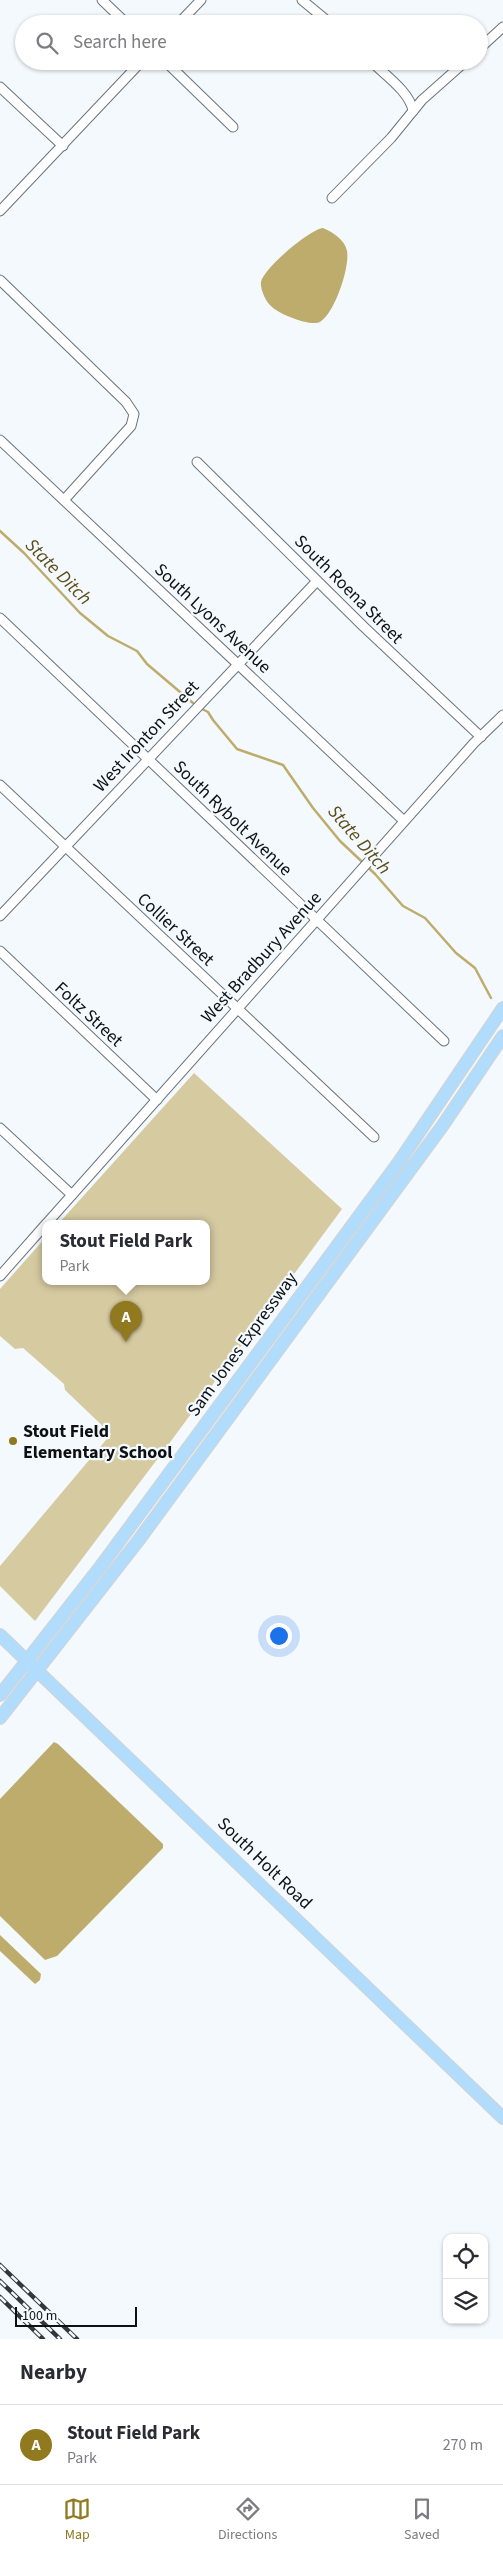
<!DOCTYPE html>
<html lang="en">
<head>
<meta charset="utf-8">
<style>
	body { margin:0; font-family:"Source Sans 3",sans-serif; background:#f2f2f3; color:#2b2b33 }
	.controls { position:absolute; right:15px; bottom:15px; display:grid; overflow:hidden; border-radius:10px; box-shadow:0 1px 4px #0004 }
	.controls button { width:45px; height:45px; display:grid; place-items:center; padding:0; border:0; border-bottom:1px solid #e1e1e2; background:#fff; color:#2b2b33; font:25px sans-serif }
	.scale { position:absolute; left:15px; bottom:12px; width:122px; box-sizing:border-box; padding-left:5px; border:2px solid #0d1114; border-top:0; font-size:14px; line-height:18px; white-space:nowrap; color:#0d1114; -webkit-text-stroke:4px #f4f9fd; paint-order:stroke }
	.you { position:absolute; left:278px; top:1635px; width:18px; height:18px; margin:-12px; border:4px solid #fff; border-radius:50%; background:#1a73e8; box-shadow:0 0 0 8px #1a73e833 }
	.badge { display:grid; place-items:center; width:32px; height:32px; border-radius:50%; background:#91791f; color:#fff; font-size:16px; font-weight:700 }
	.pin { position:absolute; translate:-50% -41px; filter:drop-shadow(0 1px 2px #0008) }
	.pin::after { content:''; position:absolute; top:26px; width:18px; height:15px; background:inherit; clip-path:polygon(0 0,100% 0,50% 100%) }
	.popup { position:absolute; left:42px; top:1220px; width:168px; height:65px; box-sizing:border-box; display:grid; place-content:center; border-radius:10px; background:#fff; filter:drop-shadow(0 1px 4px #0005); font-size:16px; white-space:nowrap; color:#7c7c81 }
	.popup b { font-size:19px; color:#2b2b33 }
	.popup::after { content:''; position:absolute; left:50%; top:100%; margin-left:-10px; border:10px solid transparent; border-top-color:#fff }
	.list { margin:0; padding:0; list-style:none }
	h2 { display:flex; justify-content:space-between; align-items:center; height:65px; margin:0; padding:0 20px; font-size:21px }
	h2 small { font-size:16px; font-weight:400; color:#7c7c81 }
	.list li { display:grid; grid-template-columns:32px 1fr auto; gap:15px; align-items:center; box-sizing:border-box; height:80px; padding:0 20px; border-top:1px solid #e1e1e2 }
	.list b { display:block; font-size:19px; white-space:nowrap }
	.list p { margin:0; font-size:16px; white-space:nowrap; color:#7c7c81 }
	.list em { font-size:16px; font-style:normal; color:#7c7c81 }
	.icon { flex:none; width:28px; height:28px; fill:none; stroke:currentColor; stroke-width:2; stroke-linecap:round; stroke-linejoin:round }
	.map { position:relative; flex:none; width:503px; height:2339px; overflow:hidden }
	.search { position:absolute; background:#fff; box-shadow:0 1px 4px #0004; left:15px; right:15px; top:15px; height:55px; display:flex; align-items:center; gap:12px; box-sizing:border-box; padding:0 18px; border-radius:28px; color:#7c7c81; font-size:19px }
	.sheet { height:145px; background:#fff }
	nav { display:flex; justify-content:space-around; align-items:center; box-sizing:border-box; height:70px; border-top:1px solid #e1e1e2; background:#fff; font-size:14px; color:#7c7c81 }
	nav a { display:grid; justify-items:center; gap:2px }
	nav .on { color:#91791f }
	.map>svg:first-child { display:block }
</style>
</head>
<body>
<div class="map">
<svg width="503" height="2339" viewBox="0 0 503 2339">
	<rect width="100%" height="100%" fill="#f4f9fd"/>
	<polygon fill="#d6caa1" points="194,1073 342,1209 171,1441 35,1621 0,1586 0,1566 111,1434 65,1390 64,1384 23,1348 15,1349 0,1336 0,1289 46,1237 46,1281 206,1281 206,1223 59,1223"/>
	<g fill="#beac6c">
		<path d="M323,228C333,232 345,240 347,251C350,267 335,313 320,322C311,327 278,314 271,306C266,302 260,289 261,282C263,269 310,229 323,228Z"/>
		<polygon points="54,1742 58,1744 163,1844 163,1848 57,1956 45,1960 0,1916 0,1799"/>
		<polygon points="0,1935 41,1974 40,1980 35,1984 0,1951"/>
	</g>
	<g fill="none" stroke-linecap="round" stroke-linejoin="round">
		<g stroke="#beac6c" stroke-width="2.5">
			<polyline points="0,531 24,553 80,613 108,636 137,651 147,664 193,703"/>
			<polyline points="202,709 208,712 213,720 237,749 283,765 313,808 340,841 375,874 403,906 425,918 456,953 475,968 491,998"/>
		</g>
		<g stroke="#69747c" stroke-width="11">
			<g id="minor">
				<polyline points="102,0 127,24"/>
				<polyline points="302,0 331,24"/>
				<polyline points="178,24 201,0"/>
				<polyline points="479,49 503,27"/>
				<polyline points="165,61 233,127"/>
				<path d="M371,61C385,75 410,92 413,111"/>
				<polyline points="0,87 63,146"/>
				<polyline points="332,198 391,138 422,100 466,61"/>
				<polyline points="0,211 142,61"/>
				<polyline points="0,280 126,402 134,414 131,426 64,500"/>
				<polyline points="0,440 404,821"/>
				<polyline points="197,462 364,627 481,737"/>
				<polyline points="0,618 444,1041"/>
				<polyline points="0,785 374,1137"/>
				<polyline points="0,916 317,581"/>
				<polyline points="0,951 157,1100"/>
				<polyline points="0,1128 72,1195"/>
				<polyline points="47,1223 474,743 503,715"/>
				<polyline points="0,1276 46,1224"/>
			</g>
		</g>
		<g stroke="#d3d4d5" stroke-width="14">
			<g id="primary">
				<polyline points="0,1635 503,2118"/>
				<polyline points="0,1695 101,1566 399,1162 503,1008"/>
				<polyline points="0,1718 138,1541 443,1125 503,1036"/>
			</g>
		</g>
		<use href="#minor" stroke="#fff" stroke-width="9"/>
		<use href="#primary" stroke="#b1dcfc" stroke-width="12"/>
		<g stroke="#33373a" stroke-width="4.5">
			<g id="rail">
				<polyline points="0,2265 77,2339"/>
				<polyline points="0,2281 60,2339"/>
				<polyline points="0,2297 43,2339"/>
			</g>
		</g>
		<use href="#rail" stroke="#f4f9fd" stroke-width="2.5" stroke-dasharray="8" stroke-linecap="butt"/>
	</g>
	<circle fill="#91791f" stroke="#f4f9fd" stroke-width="2" cx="13" cy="1441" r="5"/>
	<g text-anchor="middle" stroke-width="4.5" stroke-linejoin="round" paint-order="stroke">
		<g font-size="18" fill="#0d1114" stroke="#f4f9fd">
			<text transform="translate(349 589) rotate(45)" y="6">South Roena Street</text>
			<text transform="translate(213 618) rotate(43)" y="6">South Lyons Avenue</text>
			<text transform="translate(146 736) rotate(-47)" y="6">West Ironton Street</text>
			<text transform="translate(233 818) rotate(44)" y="6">South Rybolt Avenue</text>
			<text transform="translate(176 929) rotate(43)" y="6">Collier Street</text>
			<text transform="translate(261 957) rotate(-48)" y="6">West Bradbury Avenue</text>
			<text transform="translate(89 1014) rotate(43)" y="6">Foltz Street</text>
			<text transform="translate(242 1344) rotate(-54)" y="6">Sam Jones Expressway</text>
			<text transform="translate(265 1863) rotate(44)" y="6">South Holt Road</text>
		</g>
		<g font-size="18" font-weight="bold" fill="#0d1114" stroke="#f4f9fd" text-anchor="start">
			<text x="23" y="1437">Stout Field<tspan x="23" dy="21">Elementary School</tspan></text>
		</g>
		<g font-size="19" font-style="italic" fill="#5b4d1c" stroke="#f4f9fd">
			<text transform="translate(59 571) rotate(45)" y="7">State Ditch</text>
			<text transform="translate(360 839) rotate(49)" y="7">State Ditch</text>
		</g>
	</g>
</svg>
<div class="controls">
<button><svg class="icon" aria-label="locate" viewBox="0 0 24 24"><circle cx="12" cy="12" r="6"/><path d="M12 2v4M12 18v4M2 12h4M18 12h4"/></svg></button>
<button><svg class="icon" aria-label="layers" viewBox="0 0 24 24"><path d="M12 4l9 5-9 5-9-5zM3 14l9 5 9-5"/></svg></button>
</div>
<div class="scale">100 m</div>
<div class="you"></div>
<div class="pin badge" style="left:126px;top:1342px">A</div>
<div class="popup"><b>Stout Field Park</b>Park</div>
<div class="search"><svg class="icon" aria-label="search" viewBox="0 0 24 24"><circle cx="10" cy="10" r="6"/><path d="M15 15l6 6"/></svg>Search here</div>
</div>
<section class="sheet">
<h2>Nearby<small></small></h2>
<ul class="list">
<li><span class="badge">A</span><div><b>Stout Field Park</b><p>Park</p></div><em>270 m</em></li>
</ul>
</section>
<nav>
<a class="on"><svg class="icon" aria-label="map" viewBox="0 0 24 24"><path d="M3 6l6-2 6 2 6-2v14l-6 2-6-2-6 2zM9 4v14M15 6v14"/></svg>Map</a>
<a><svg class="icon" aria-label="directions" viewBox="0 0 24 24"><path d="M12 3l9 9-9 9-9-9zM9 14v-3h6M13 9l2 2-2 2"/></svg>Directions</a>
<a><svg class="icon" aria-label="saved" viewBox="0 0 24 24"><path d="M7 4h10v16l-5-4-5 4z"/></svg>Saved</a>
</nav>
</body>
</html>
